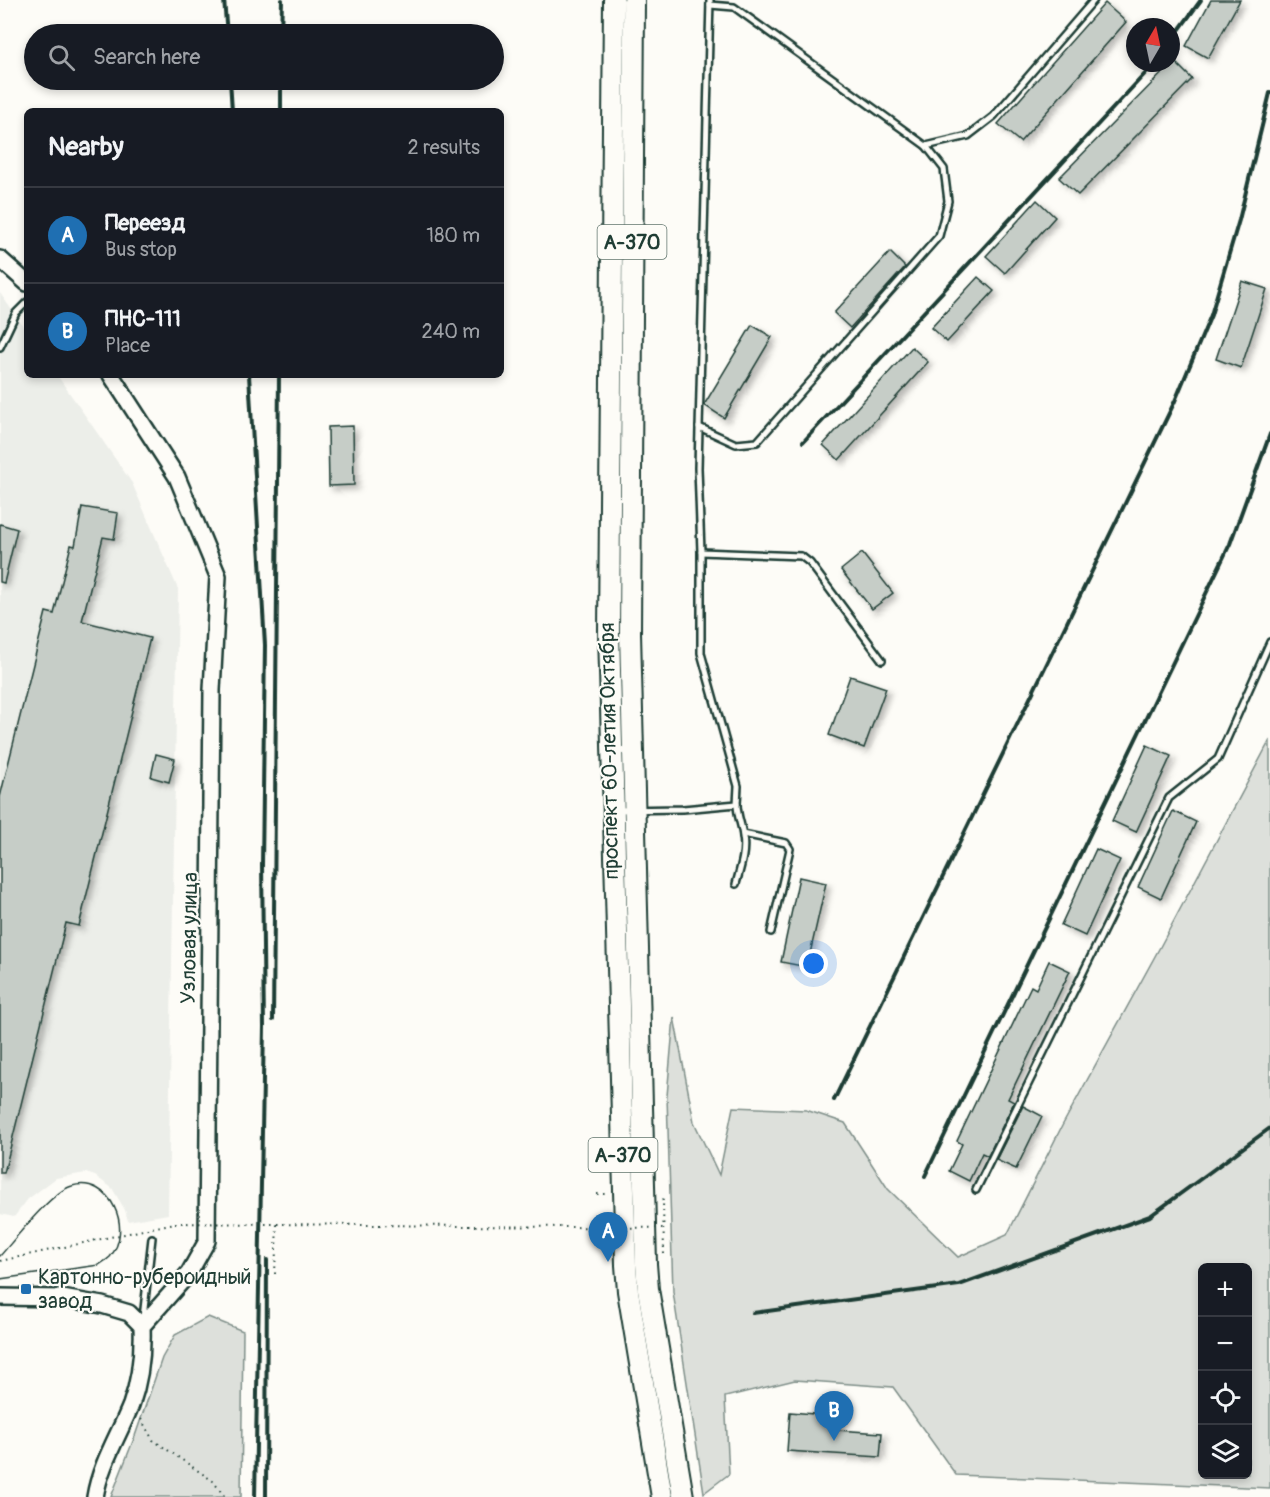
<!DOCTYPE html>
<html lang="en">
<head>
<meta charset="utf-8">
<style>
	body { margin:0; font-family:Pangolin,sans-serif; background:#20242c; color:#f1f3f6 }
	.controls { position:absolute; right:18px; bottom:18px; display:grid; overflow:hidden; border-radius:9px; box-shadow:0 3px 9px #0003 }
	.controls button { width:54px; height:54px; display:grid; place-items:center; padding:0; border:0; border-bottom:2px solid #363941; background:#171b24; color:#f1f3f6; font:30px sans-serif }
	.compass { position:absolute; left:1126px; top:18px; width:54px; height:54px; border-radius:50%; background:#171b24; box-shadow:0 3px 9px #0003; rotate:9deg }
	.you { position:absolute; left:814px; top:964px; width:21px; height:21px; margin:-15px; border:4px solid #fff; border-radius:50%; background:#1a73e8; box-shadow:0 0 0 9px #1a73e833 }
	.badge { display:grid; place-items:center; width:39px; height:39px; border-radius:50%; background:#1f6fb2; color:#fff; font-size:20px; font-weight:700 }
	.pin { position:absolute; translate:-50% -50px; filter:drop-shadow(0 2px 3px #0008) }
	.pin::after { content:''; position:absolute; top:32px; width:21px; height:18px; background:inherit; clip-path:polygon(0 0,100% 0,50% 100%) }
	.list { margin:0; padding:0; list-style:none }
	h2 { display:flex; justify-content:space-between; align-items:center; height:78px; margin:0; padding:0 24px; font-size:26px }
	h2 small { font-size:20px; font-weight:400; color:#9ea1a6 }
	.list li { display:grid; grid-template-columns:39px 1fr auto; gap:18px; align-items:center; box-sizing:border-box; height:96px; padding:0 24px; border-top:2px solid #363941 }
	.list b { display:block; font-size:22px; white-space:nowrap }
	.list p { margin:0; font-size:20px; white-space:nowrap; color:#9ea1a6 }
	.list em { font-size:20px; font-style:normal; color:#9ea1a6 }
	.icon { flex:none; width:33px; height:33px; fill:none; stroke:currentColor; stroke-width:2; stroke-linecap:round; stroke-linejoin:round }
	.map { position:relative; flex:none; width:1270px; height:1497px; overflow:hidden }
	.search { position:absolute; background:#171b24; box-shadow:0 3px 9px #0003; left:24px; top:24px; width:480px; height:66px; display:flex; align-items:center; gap:15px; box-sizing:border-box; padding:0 21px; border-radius:33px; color:#9ea1a6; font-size:22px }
	.panel { position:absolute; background:#171b24; box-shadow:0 3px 9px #0003; left:24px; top:108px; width:480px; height:270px; border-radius:9px }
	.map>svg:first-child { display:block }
</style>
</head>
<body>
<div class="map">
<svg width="1270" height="1497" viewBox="0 0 1270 1497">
	<defs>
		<filter id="shadow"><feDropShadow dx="4" dy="4" stdDeviation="3" flood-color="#0004"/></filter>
	</defs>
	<rect width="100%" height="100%" fill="#fdfcf7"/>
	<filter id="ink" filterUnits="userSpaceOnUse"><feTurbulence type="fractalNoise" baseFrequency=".0167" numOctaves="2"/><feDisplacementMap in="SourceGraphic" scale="12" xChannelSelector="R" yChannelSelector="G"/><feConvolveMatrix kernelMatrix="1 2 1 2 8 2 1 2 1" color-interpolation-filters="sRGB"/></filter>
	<g filter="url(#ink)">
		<polygon fill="#eceee9" points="0,293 27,332 27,375 57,375 132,483 178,589 168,1214 128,1221 125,1210 112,1188 95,1176 86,1173 56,1178 28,1199 14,1217 0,1214"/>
		<g fill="#dde0db" stroke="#7e8e88" stroke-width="1.5" fill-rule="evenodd">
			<path d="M1270,740V1488L956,1475L893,1387L795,1380L725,1397L729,1474L704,1493L673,1292L667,1096L674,1017L694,1122L719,1175L733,1107L806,1110L845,1123L888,1189L958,1257L1007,1235L1062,1126L1160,947ZM1202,1268H1248V1474H1202Z"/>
			<polygon points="208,1317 243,1331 241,1497 111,1497 135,1436 162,1358 175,1335"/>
		</g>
		<g fill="#c6cdc7" stroke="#1f3d34" stroke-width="1.5" filter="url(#shadow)">
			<polygon points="1211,0 1240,0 1208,58 1186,46"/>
			<polygon points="1105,3 1126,22 1020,142 998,124"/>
			<polygon points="1174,61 1192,79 1078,195 1059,178"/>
			<polygon points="1037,200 1055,217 1005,273 986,256"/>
			<polygon points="890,252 905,267 850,328 834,313"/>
			<polygon points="978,277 994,291 947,342 931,328"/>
			<polygon points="1242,281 1267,289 1241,368 1216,359"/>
			<polygon points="752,325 772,337 724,418 704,405"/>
			<polygon points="912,347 928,362 839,460 823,445"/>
			<polygon points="353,426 354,485 329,486 328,427"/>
			<polygon points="82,507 118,513 114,539 103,537 82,621 150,638 79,926 66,923 4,1173 0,1173 0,797 46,612 54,614 71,545 75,546"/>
			<polygon points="0,524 17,529 4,583 0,582"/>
			<polygon points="862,553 893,593 872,609 841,570"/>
			<polygon points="850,676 886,688 864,748 829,735"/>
			<polygon points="1147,745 1171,756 1136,832 1112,821"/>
			<polygon points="156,754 175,759 169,782 151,777"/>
			<polygon points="1173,811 1196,822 1161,898 1138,887"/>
			<polygon points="1096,849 1120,860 1085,936 1061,925"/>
			<polygon points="799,877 826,883 807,967 781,962"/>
			<polygon points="1049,961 1070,971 1008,1099 1014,1102 988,1156 982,1153 969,1181 949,1171 962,1144 957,1141 1031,986 1036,989"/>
			<polygon points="1023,1106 1042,1116 1016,1169 996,1160"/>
			<polygon points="790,1412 838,1416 837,1430 882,1433 880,1457 787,1451"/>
		</g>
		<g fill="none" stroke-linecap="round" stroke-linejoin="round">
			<g stroke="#1f3d34" stroke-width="10">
				<g id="lane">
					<polyline points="710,5 734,7 926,146 968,136 994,116 1094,0"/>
					<polyline points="0,347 16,313 27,302"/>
					<polyline points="699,427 736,444 757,442 939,236 948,201 944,169 926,146"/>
					<polyline points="701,552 801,556 810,563 882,660"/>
					<polyline points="616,810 683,809 737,804 738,786 701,653 701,552 698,468 710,0"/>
					<polyline points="743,834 786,843 790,849 771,932"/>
					<path d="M736,884C740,869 746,852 743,837C742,825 737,816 737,804"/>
					<polyline points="976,1190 1169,798 1218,759 1270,642"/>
					<polyline points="143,1318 152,1238"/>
				</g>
			</g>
			<g stroke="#1f3d34" stroke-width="20">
				<g id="secondary">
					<polyline points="0,259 27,283"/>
					<polyline points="0,1297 62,1298 102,1305 129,1313 142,1326"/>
					<path d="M95,1497C100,1465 119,1435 131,1405C140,1380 143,1352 142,1326L189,1273L207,1241L212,690L218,576L177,477L111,375"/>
				</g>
			</g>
			<g stroke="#1f3d34" stroke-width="24">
				<g id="highway">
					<polyline points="614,0 609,633 626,1265 628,1291 662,1497"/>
					<polyline points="634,0 630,633 646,1264 648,1289 683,1497"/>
				</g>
			</g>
			<g stroke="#1f3d34" stroke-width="2" stroke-dasharray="1.5 4.5" stroke-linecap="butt">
				<polyline points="597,1194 609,1194"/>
				<polyline points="662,1199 663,1200 664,1255"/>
				<polyline points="0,1261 175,1223"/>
				<polyline points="275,1274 277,1224"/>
				<polyline points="141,1419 153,1440 213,1481 225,1497"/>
			</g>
			<use href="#lane" stroke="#fdfcf7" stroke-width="5"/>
			<use href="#secondary" stroke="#fdfcf7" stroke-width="15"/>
			<use href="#highway" stroke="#fdfcf7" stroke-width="20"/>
			<path stroke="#1f3d34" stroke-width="1.5" d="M0,1256C15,1239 52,1191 72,1186C110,1175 134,1229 110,1257C107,1260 103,1262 99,1265L0,1279"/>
			<g stroke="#1f3d34" stroke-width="4">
				<polyline points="224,0 227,34"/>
				<polyline points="281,34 282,0"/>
				<polyline points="1171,41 1201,0"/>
				<polyline points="230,80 232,111"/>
				<polyline points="281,111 281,80"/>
				<polyline points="249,375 265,645 262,865 264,1027 255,1497"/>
				<polyline points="803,442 1155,63"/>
				<polyline points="273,1020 279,375"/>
				<polyline points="834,1100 1175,401 1211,315 1239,220 1270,93"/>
				<polyline points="925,1176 1230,544 1270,434"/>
				<polyline points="753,1313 959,1285 1150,1216 1270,1128"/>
				<polyline points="266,1497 267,1260"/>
			</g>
			<polyline stroke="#1f3d34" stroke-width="2" stroke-dasharray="1.5 4.5" stroke-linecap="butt" points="175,1223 664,1228"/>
		</g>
	</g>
	<rect fill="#1f6fb2" stroke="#fdfcf7" stroke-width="2" x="20" y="1283" width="12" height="12" rx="3"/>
	<g text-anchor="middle" stroke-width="4.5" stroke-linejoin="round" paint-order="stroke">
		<g fill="#fdfcf7" stroke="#62766e" stroke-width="1.5">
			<rect x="597.5" y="225" width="69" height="34" rx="4.5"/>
			<rect x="588.5" y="1138" width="69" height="34" rx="4.5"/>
		</g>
		<g font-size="20" font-weight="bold" fill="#1f3d34">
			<text x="632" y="249">А-370</text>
			<text x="623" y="1162">А-370</text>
		</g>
		<g font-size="21" fill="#1f3d34" stroke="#fdfcf7">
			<text transform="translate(609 751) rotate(-91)" y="7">проспект 60-летия Октября</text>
			<text transform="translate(189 938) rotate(-89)" y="7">Узловая улица</text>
		</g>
		<g font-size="21" fill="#1f3d34" stroke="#fdfcf7" text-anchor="start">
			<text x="38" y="1284">Картонно-рубероидный<tspan x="38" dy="24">завод</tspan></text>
		</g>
	</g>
</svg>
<div class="controls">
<button>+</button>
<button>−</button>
<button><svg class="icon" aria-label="locate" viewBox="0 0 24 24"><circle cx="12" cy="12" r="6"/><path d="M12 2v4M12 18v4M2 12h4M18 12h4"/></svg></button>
<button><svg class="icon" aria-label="layers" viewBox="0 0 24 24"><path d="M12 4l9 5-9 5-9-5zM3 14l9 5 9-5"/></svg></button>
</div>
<svg class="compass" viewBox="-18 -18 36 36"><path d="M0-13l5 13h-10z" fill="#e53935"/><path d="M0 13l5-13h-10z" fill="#9ea1a6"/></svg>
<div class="you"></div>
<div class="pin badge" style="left:608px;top:1262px">A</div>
<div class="pin badge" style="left:834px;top:1441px">B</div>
<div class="search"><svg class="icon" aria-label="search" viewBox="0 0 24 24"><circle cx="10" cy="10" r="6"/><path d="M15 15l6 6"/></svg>Search here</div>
<section class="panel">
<h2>Nearby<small>2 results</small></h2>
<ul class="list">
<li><span class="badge">A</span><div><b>Переезд</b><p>Bus stop</p></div><em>180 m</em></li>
<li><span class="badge">B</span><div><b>ПНС-111</b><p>Place</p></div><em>240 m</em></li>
</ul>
</section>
</div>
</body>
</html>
